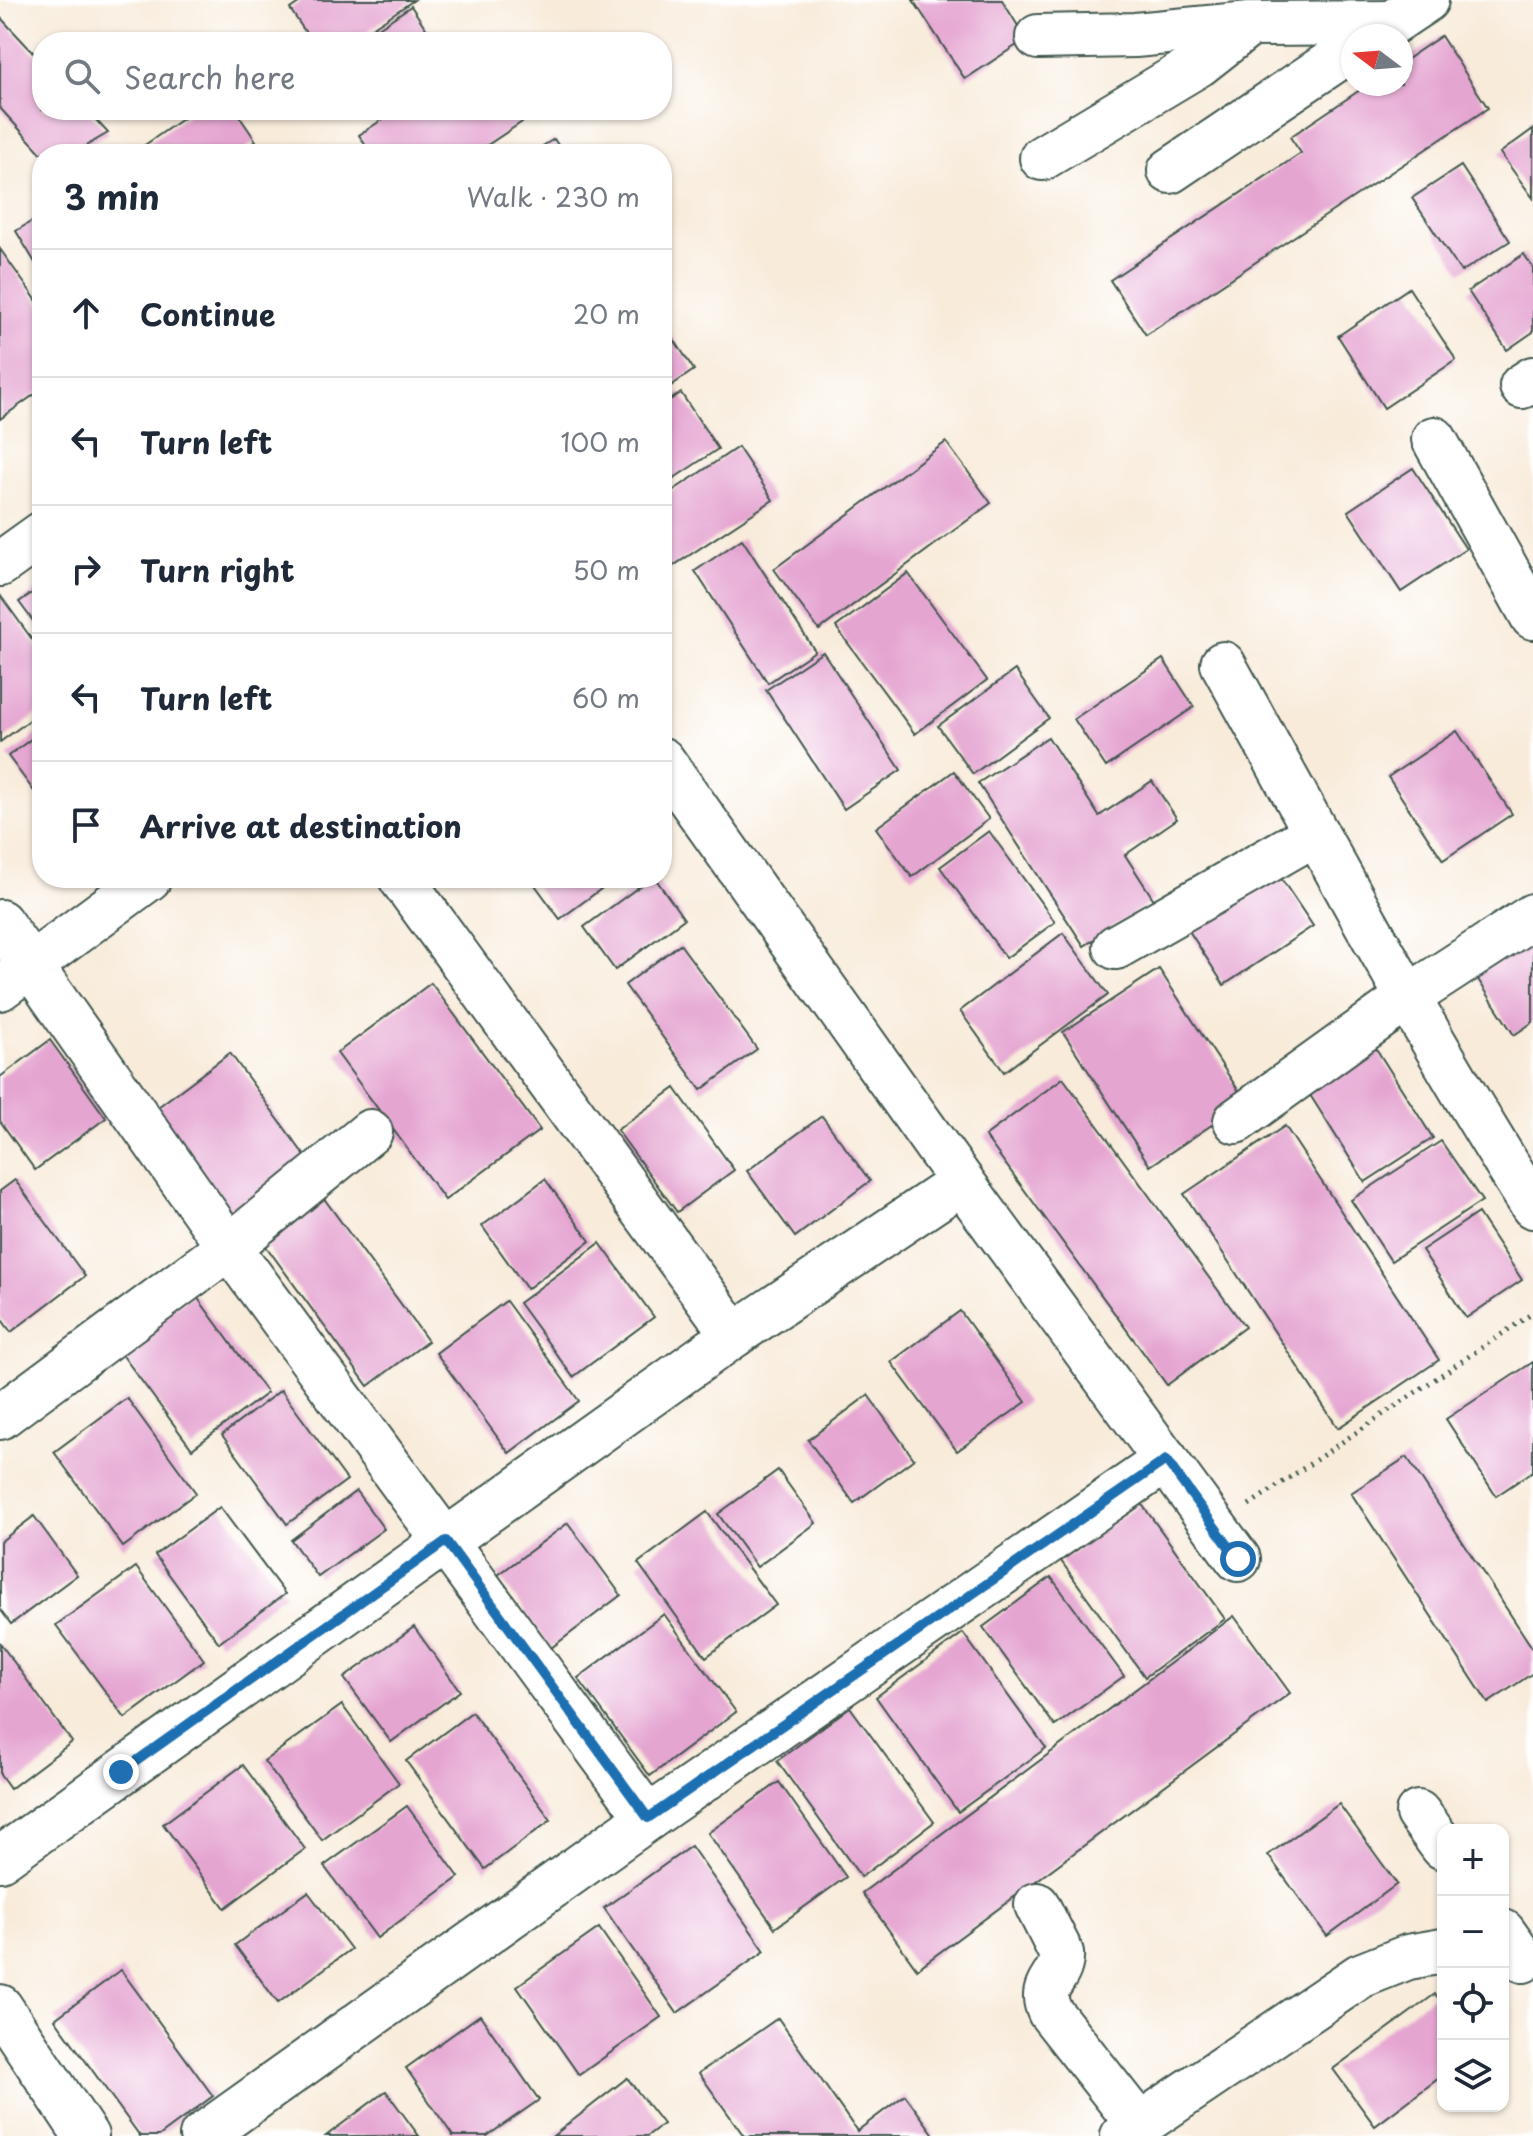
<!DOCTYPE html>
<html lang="en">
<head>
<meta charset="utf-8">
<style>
	body { margin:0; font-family:"Playpen Sans",sans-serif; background:#f2f2f3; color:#1f2937 }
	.controls { position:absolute; right:24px; bottom:24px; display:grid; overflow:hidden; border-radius:16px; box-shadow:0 2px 6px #0004 }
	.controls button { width:72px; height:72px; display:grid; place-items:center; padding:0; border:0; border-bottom:2px solid #e0e1e3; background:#fff; color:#1f2937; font:40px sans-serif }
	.compass { position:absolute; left:1341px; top:24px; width:72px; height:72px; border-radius:50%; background:#fff; box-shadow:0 2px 6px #0004; rotate:286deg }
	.stop { position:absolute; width:24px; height:24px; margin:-18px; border:6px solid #1f6fb2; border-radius:50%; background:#fff }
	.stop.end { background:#1f6fb2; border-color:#fff; box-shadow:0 2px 8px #0008 }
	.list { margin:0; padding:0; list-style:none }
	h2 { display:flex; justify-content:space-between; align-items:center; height:104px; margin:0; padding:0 32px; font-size:34px }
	h2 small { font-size:26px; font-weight:400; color:#747a83 }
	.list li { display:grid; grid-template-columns:52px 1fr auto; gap:24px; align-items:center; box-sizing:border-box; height:128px; padding:0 32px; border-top:2px solid #e0e1e3 }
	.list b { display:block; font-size:30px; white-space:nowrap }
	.list em { font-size:26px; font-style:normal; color:#747a83 }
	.icon { flex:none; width:44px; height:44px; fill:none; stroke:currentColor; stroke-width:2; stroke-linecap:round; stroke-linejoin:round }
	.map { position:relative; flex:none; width:1533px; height:2136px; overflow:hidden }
	.search { position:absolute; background:#fff; box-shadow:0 2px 6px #0004; left:32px; top:32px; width:640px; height:88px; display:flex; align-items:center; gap:20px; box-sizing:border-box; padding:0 28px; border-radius:32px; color:#747a83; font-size:30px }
	.panel { position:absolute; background:#fff; box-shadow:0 2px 6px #0004; left:32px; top:144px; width:640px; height:744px; border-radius:32px }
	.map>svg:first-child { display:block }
</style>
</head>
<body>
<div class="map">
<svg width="1533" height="2136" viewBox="0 0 1533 2136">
	<rect width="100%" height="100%" fill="#fff"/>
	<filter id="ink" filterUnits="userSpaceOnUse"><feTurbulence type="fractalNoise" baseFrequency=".0125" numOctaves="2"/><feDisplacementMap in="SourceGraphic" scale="16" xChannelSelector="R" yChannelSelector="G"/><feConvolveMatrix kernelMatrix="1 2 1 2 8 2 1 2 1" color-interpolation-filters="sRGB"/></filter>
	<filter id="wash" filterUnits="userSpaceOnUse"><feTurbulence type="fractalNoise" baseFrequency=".006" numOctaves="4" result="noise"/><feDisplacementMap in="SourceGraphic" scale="32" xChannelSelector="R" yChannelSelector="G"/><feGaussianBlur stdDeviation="1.8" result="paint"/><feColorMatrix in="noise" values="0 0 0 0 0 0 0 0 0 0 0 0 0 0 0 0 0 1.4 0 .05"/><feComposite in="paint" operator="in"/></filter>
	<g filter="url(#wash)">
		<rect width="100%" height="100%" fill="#f8ebda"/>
		<g id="blocks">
			<g fill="#e5a5d1">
				<polygon points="303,0 414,0 351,42 312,42 290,9"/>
				<polygon points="913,0 1002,0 1026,39 965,79"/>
				<polygon points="411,6 435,42 358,42"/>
				<polygon points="0,17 42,62 42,110 87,110 108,133 72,154 42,154 0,108"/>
				<polygon points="1441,36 1488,108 1146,335 1110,280 1301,153 1290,137 1369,84 1401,84 1401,63"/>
				<polygon points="195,110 235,110 256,141 238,154 132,154"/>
				<polygon points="397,110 518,110 525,120 474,154 371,154 359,135"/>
				<polygon points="1533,129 1533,198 1500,153"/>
				<polygon points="554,139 564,154 530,154"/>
				<polygon points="1461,166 1510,241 1461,272 1412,198"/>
				<polygon points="42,215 42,274 16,231"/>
				<polygon points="0,249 42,308 42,389 0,419"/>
				<polygon points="1524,254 1533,268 1533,332 1507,350 1468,291"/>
				<polygon points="1409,288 1456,360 1384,408 1338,336"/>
				<polygon points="662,321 694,370 662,392"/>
				<polygon points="681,393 718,449 662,486 662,405"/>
				<polygon points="946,442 991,503 819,630 774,569"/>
				<polygon points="738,447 773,500 667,570 662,562 662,498"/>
				<polygon points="1413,468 1466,549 1401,592 1348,511"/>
				<polygon points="742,539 815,651 768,683 695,571"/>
				<polygon points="908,573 987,680 915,734 836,627"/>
				<polygon points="42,586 42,633 19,602"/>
				<polygon points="0,595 42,653 42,711 0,742"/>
				<polygon points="823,652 901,770 844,809 766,690"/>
				<polygon points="1163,659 1194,707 1106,767 1074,719"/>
				<polygon points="1015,670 1049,718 973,774 938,726"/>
				<polygon points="42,731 42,802 8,756"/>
				<polygon points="1457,731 1512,814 1443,860 1388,777"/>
				<polygon points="1048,737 1099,816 1152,781 1177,819 1125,855 1154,900 1084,946 978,783"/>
				<polygon points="954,771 989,819 912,877 876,828"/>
				<polygon points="989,831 1055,922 1006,958 940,867"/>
				<polygon points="1272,865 1313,926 1224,985 1184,923"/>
				<polygon points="530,878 616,878 560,919"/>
				<polygon points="651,878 655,878 684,919 615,970 584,927"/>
				<polygon points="1533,930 1533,1022 1514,1035 1472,970"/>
				<polygon points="1063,933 1108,995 1004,1072 960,1011"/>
				<polygon points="680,944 757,1049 701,1090 625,985"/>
				<polygon points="1159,969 1246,1102 1150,1166 1063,1032"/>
				<polygon points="431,983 540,1130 445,1200 337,1053"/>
				<polygon points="1368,1036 1433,1138 1365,1182 1300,1079"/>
				<polygon points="50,1040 106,1118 35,1170 0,1121 0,1077"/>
				<polygon points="230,1053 310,1163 234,1220 154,1110"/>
				<polygon points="1063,1078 1245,1327 1167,1385 985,1136"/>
				<polygon points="675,1088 734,1170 677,1212 617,1130"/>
				<polygon points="822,1116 870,1181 795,1237 747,1171"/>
				<polygon points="1285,1126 1439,1360 1338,1428 1184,1194"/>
				<polygon points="1441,1141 1482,1201 1391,1261 1351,1200"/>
				<polygon points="545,1179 590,1241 527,1289 482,1226"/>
				<polygon points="15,1180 85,1276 11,1332 0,1317 0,1191"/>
				<polygon points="320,1193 428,1341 368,1386 260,1238"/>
				<polygon points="1478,1213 1522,1280 1466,1318 1422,1250"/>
				<polygon points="600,1243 654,1317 573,1377 519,1303"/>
				<polygon points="194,1293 267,1393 192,1449 118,1349"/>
				<polygon points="506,1301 579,1401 509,1453 436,1353"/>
				<polygon points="960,1311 1026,1402 957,1451 891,1362"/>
				<polygon points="1533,1362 1533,1471 1496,1496 1446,1419"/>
				<polygon points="281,1390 347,1480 287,1524 222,1435"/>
				<polygon points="868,1395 914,1459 854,1503 808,1440"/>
				<polygon points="127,1398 196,1493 123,1547 54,1452"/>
				<polygon points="1407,1457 1533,1649 1533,1673 1488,1703 1351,1493"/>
				<polygon points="778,1470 816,1523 757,1567 718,1514"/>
				<polygon points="356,1491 384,1529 318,1577 291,1540"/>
				<polygon points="1141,1503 1225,1619 1145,1677 1061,1561"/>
				<polygon points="220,1507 285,1594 219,1643 155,1555"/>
				<polygon points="707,1512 776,1605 706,1657 638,1563"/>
				<polygon points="34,1516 77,1575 11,1624 0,1609 0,1542"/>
				<polygon points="568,1523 621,1595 551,1648 498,1575"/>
				<polygon points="136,1567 204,1660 125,1718 56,1625"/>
				<polygon points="1051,1577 1124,1676 1055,1726 983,1627"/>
				<polygon points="664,1614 736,1712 650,1776 578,1678"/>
				<polygon points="1234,1616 1290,1693 917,1969 862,1893"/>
				<polygon points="414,1627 460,1691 391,1742 344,1678"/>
				<polygon points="963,1633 1046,1748 958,1812 876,1697"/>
				<polygon points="0,1643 72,1742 10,1789 0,1775"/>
				<polygon points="342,1705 399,1783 322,1840 264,1761"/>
				<polygon points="850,1707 934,1822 861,1877 777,1761"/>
				<polygon points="472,1712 551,1820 485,1869 406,1761"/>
				<polygon points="243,1765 305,1849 225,1908 163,1824"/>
				<polygon points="779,1782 846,1877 775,1928 708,1833"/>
				<polygon points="1339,1804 1397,1884 1327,1936 1268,1855"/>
				<polygon points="407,1806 459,1877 377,1938 324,1866"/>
				<polygon points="691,1846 765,1951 677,2013 604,1908"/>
				<polygon points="308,1892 351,1949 278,2003 235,1945"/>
				<polygon points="599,1928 661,2017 579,2075 517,1986"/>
				<polygon points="121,1970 213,2096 159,2136 140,2136 55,2019"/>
				<polygon points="1435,1994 1443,2004 1443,2075 1375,2126 1333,2069"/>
				<polygon points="480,2015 539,2100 487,2136 453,2136 406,2068"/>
				<polygon points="778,2018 857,2131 905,2095 935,2136 744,2136 699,2073"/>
				<polygon points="627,2078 663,2124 647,2136 553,2136"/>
				<polygon points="386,2091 419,2136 326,2136"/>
			</g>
		</g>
	</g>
	<g filter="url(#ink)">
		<use href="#blocks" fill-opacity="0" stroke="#40574d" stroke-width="2"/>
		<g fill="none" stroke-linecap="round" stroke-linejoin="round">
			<g stroke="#40574d" stroke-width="48">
				<g id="minor">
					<polyline points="1372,36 1426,0"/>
					<polyline points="1038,37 1135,35 1250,24 1391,23"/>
					<polyline points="1042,158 1199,64 1250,24"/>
					<polyline points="1170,171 1353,48"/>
					<polyline points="1522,386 1533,379"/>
					<polyline points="1434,439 1533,617"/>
					<polyline points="0,564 42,534"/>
					<path d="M1223,664C1324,846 1421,1030 1533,1206"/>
					<polyline points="662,760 962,1182 1238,1559"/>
					<polyline points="401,878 734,1335"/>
					<polyline points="0,922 229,1247 648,1818"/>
					<polyline points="1116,947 1316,833"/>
					<polyline points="0,988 149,878"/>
					<polyline points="1236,1121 1407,998 1533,916"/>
					<polyline points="0,1417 229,1247 370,1132"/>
					<polyline points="1418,1813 1443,1847"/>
					<polyline points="0,1859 734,1335 962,1182"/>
					<path d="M1037,1905L1061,1953C1063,1980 1036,1983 1050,2012L1139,2125"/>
					<polyline points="1503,1932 1523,1960"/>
					<polyline points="0,2007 86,2136"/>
					<polyline points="202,2136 648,1818 1166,1460"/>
					<polyline points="1123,2136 1360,1976 1408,1957 1443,1951"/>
				</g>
			</g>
			<polyline stroke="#40574d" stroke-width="5" stroke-dasharray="2 6" stroke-linecap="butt" points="1249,1505 1533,1313"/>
			<use href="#minor" stroke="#fff" stroke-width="44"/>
		</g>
	</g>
	<g fill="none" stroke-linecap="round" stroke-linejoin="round" filter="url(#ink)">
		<polyline stroke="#1f6fb2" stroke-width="10" points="121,1772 446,1541 648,1818 1166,1460 1238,1559"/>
	</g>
</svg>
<div class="controls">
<button>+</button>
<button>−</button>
<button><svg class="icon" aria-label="locate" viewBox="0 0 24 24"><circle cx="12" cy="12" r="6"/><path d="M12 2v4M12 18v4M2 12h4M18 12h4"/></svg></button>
<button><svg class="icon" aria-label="layers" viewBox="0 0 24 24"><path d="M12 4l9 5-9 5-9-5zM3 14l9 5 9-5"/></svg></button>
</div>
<svg class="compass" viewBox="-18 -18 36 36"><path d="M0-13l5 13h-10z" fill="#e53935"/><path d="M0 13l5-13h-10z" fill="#747a83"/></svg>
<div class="stop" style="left:1238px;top:1559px"></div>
<div class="stop end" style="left:121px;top:1772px"></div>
<div class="search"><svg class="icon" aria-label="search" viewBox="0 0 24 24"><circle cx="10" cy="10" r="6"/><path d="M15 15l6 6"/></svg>Search here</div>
<section class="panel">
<h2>3 min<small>Walk · 230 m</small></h2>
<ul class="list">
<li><svg class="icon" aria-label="ahead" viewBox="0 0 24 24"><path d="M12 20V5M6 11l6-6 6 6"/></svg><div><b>Continue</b></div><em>20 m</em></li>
<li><svg class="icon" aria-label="left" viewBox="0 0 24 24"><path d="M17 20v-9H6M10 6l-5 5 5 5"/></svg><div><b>Turn left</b></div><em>100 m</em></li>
<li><svg class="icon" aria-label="right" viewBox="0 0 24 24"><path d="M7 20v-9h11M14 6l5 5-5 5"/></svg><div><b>Turn right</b></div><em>50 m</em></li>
<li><svg class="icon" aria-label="left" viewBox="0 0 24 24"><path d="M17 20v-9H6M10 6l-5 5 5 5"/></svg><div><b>Turn left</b></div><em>60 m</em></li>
<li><svg class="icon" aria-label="arrive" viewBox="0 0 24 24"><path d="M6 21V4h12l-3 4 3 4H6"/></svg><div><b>Arrive at destination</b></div></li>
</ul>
</section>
</div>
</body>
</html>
